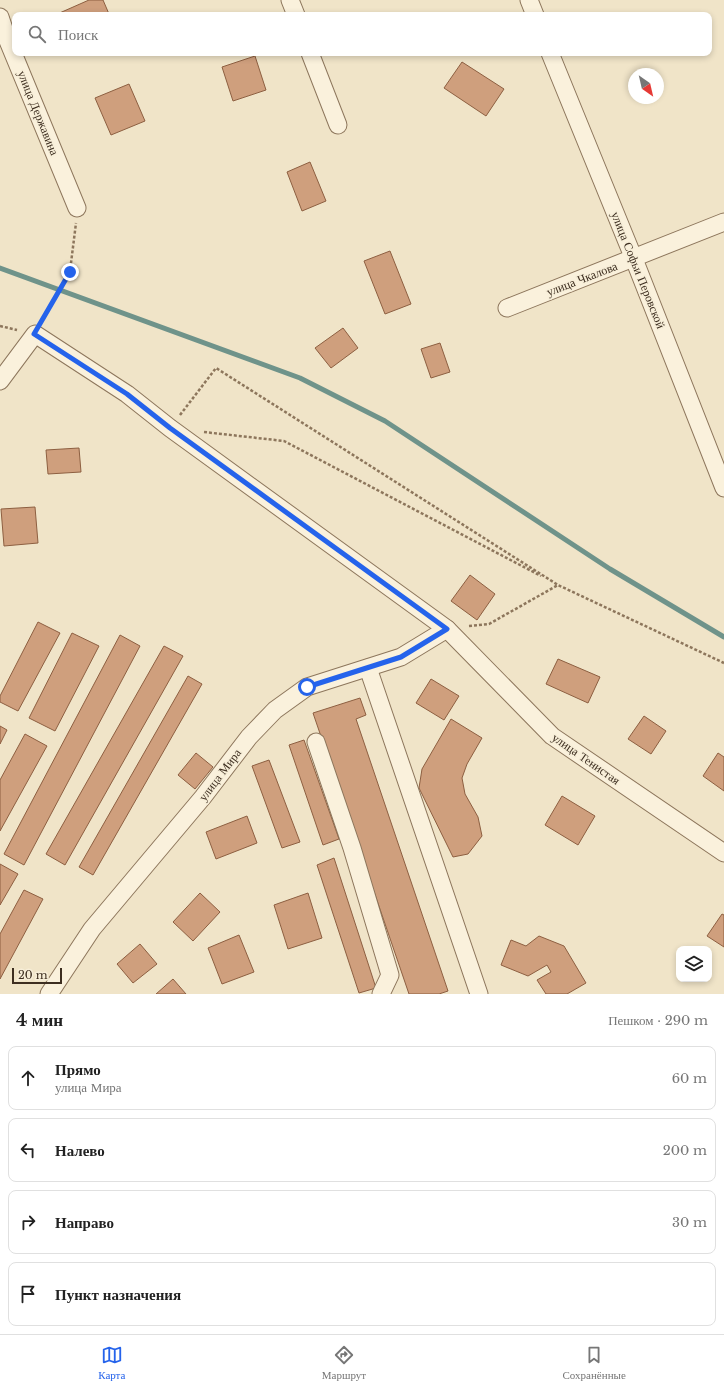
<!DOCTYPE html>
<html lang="ru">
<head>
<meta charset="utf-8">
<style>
	body { margin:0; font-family:"Libre Baskerville",serif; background:#f6f6f6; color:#222 }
	.controls { position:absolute; right:12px; bottom:12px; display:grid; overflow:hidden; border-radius:8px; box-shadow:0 2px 6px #0003 }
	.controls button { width:36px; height:36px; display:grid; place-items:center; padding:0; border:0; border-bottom:1px solid #e0e0e0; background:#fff; color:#222; font:20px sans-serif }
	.compass { position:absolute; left:628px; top:68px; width:36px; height:36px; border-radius:50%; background:#fff; box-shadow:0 2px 6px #0003; rotate:146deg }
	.scale { position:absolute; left:12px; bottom:10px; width:50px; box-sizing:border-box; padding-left:4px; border:2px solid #3d2e20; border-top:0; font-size:11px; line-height:14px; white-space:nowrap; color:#3d2e20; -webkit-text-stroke:3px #f7eed8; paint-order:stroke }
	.stop { position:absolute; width:12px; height:12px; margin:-9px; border:3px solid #2563eb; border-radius:50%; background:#fff }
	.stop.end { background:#2563eb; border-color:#fff; box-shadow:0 1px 4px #0008 }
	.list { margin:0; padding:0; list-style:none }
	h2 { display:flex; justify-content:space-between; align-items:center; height:52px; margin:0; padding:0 16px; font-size:17px }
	h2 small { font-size:13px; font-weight:400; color:#767676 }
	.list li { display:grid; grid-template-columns:26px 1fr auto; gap:12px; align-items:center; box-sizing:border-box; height:64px; margin:0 8px 8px; padding:0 8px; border:1px solid #e0e0e0; border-radius:8px }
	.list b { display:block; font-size:15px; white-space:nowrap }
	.list p { margin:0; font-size:13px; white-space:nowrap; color:#767676 }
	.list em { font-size:13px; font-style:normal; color:#767676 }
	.icon { flex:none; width:22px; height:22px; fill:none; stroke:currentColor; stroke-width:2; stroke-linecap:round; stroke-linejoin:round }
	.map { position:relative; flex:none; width:724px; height:994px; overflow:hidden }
	.search { position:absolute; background:#fff; box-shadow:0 2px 6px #0003; left:12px; right:12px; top:12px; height:44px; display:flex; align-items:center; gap:10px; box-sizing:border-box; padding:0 14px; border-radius:8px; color:#767676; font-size:15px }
	.sheet { height:340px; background:#fff }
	nav { display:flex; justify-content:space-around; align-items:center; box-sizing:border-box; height:56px; border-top:1px solid #e0e0e0; background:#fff; font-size:11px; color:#767676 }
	nav a { display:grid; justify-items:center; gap:2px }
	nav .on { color:#2563eb }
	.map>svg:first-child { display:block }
</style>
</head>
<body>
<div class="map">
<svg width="724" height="994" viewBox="0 0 724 994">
	<rect width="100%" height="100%" fill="#f0e4c8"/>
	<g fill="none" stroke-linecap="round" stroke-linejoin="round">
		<polyline stroke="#6f938a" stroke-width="5" points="0,268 300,378 385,421 610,569 724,637"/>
	</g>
	<g fill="#cf9f7d" stroke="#8d5f41">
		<polygon points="89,0 103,0 109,14 55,15"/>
		<polygon points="255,56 266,90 233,101 222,67"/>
		<polygon points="462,62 504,89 486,116 444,88"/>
		<polygon points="129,84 145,121 111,135 95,98"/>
		<polygon points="310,162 326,201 302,211 287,172"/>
		<polygon points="390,251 411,304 385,314 364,261"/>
		<polygon points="343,328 358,348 331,368 315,348"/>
		<polygon points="440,343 450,372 431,378 421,349"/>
		<polygon points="79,448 81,472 48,474 46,450"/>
		<polygon points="35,507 38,543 4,546 1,509"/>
		<polygon points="470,575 495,594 477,620 451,601"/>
		<polygon points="38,622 60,633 18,711 0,702 0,696"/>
		<polygon points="72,633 99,646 55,731 29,718"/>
		<polygon points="120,635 140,646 24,865 4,854"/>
		<polygon points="164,646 183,656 65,865 46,854"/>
		<polygon points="558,659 600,677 588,703 546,684"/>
		<polygon points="188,676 202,684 93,875 79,867"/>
		<polygon points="431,679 459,696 444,720 416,703"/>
		<polygon points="360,698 366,715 356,719 448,991 439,994 409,994 313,713"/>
		<polygon points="644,716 666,731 651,754 628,739"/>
		<polygon points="451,719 482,738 467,764 462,778 465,794 478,817 482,836 468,854 453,857 419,788 422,769"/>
		<polygon points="0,726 7,730 0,744"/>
		<polygon points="25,734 47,746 0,831 0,780"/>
		<polygon points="304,740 339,839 323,845 289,745"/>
		<polygon points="196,753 213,767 195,789 178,775"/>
		<polygon points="718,753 724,757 724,791 703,776"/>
		<polygon points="269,760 300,842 282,848 252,766"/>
		<polygon points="562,796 595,816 578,845 545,825"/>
		<polygon points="247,816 257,843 216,859 206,832"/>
		<polygon points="334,858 376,988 359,993 317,865"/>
		<polygon points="0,864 18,874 0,905"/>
		<polygon points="24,890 43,899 0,979 0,934"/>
		<polygon points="200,893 220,912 193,941 173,922"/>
		<polygon points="308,893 322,938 288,949 274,905"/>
		<polygon points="722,914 724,915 724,947 707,936"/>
		<polygon points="239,935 254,972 222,984 208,948"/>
		<polygon points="539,936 564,946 586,983 567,994 546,994 537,980 551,972 547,965 528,976 501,965 511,940 526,946"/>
		<polygon points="140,944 157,964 133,983 117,964"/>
		<polygon points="173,979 186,994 156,994"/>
	</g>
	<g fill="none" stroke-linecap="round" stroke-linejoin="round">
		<g stroke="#8d765c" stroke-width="19">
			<g id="minor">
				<polyline points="290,0 296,15"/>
				<polyline points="529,0 535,15"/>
				<polyline points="0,17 8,41 77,208"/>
				<polyline points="310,53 338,125"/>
				<polyline points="550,53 634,259 724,488"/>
				<polyline points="507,308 724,222"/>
				<polyline points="0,381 35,334 127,394 170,428 447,629 552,736 724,853"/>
				<polyline points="368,668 479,994"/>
				<polyline points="316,742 352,848 390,975 381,994"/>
				<polyline points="49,994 92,929 203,797 249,737 275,710 307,687 401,657 447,629"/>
			</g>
		</g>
		<g stroke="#8d765c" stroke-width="2.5" stroke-dasharray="3 2" stroke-linecap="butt">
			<polyline points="42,321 70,271 76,223"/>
			<polyline points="0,326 17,330"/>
			<polyline points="180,415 216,368 558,585"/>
			<polyline points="204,432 284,441 541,576"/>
			<polyline points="469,626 489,624 558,585 724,663"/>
		</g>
		<use href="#minor" stroke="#faf1dc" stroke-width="17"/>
	</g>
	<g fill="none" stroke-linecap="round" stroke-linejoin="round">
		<polyline stroke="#2563eb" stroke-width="5" points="70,272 34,334 127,394 170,428 447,629 401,657 307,687"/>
	</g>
	<g text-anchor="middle" stroke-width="3" stroke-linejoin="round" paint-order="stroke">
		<g font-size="12" fill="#3d2e20" stroke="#f7eed8">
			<text transform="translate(38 113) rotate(68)" y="4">улица Державина</text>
			<text transform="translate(638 270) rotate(68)" y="4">улица Софьи Перовской</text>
			<text transform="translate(582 279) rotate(-21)" y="4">улица Чкалова</text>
			<text transform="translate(586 759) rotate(35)" y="4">улица Тенистая</text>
			<text transform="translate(220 775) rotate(-53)" y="4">улица Мира</text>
		</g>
	</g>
</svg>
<div class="controls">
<button><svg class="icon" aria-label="layers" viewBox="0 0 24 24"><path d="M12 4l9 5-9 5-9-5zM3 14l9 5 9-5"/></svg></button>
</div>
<svg class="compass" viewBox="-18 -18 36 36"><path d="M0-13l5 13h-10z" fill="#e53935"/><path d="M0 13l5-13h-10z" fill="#767676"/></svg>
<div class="scale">20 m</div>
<div class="stop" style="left:307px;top:687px"></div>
<div class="stop end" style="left:70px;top:272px"></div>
<div class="search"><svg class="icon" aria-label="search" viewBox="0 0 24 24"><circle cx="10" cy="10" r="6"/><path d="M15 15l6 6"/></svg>Поиск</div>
</div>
<section class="sheet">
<h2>4 мин<small>Пешком · 290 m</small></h2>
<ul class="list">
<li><svg class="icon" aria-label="ahead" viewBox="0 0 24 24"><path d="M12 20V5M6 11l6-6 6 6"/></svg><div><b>Прямо</b><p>улица Мира</p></div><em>60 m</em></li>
<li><svg class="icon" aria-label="left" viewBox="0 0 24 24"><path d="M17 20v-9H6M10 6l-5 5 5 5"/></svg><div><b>Налево</b></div><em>200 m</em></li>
<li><svg class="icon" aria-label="right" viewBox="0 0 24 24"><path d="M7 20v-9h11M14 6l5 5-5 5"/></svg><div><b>Направо</b></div><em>30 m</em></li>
<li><svg class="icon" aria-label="arrive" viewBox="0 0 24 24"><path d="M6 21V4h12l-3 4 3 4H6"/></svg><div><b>Пункт назначения</b></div></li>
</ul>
</section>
<nav>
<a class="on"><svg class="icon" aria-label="map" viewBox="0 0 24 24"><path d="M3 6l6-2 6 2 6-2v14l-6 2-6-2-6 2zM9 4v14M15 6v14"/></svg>Карта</a>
<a><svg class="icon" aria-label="directions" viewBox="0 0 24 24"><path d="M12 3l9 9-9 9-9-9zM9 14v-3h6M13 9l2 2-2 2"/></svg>Маршрут</a>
<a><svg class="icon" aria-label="saved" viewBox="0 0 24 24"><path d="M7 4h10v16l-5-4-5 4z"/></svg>Сохранённые</a>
</nav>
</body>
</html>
